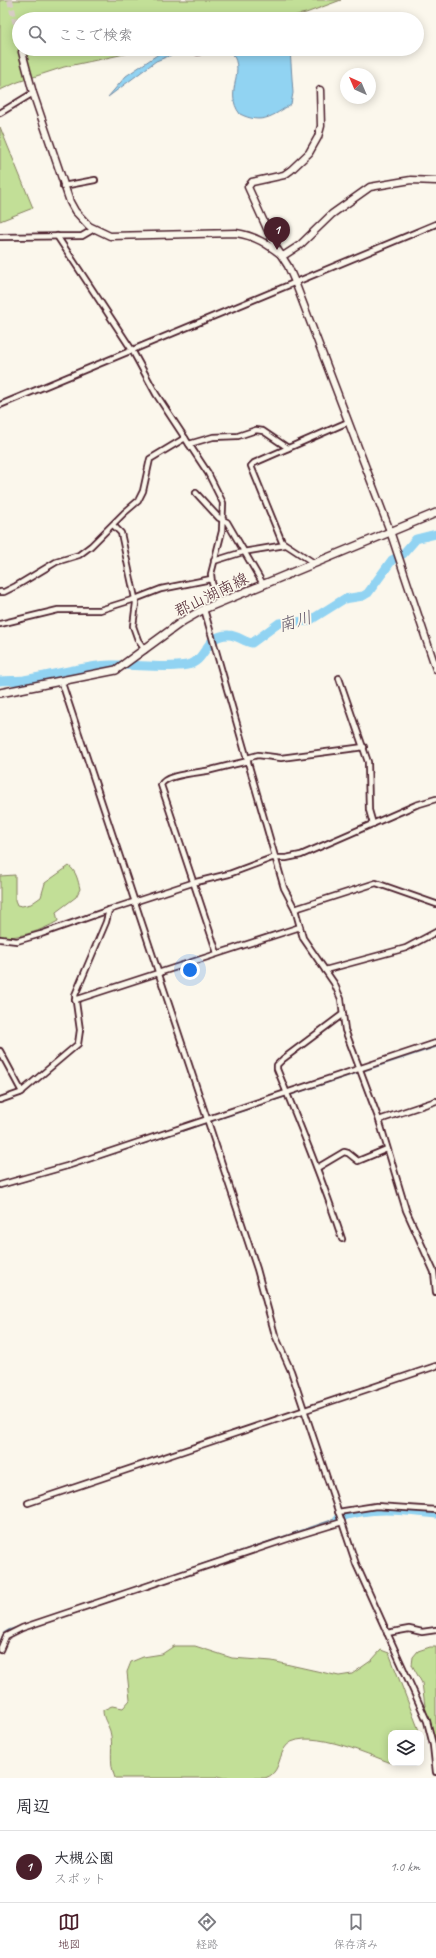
<!DOCTYPE html>
<html lang="ja">
<head>
<meta charset="utf-8">
<style>
	body { margin:0; font-family:Caveat,"Klee One",sans-serif; background:#f7f7f7; color:#2b2b33 }
	.controls { position:absolute; right:12px; bottom:12px; display:grid; overflow:hidden; border-radius:8px; box-shadow:0 2px 10px #0003 }
	.controls button { width:36px; height:36px; display:grid; place-items:center; padding:0; border:0; border-bottom:1px solid #e1e1e2; background:#fff; color:#2b2b33; font:20px sans-serif }
	.compass { position:absolute; left:340px; top:68px; width:36px; height:36px; border-radius:50%; background:#fff; box-shadow:0 2px 10px #0003; rotate:316deg }
	.you { position:absolute; left:190px; top:970px; width:14px; height:14px; margin:-10px; border:3px solid #fff; border-radius:50%; background:#1a73e8; box-shadow:0 0 0 6px #1a73e833 }
	.badge { display:grid; place-items:center; width:26px; height:26px; border-radius:50%; background:#4a1f2b; color:#fff; font-size:13px; font-weight:700 }
	.pin { position:absolute; translate:-50% -33px; filter:drop-shadow(0 1px 2px #0008) }
	.pin::after { content:''; position:absolute; top:21px; width:14px; height:12px; background:inherit; clip-path:polygon(0 0,100% 0,50% 100%) }
	.list { margin:0; padding:0; list-style:none }
	h2 { display:flex; justify-content:space-between; align-items:center; height:52px; margin:0; padding:0 16px; font-size:17px }
	h2 small { font-size:13px; font-weight:400; color:#7c7c81 }
	.list li { display:grid; grid-template-columns:26px 1fr auto; gap:12px; align-items:center; box-sizing:border-box; height:72px; padding:0 16px; border-top:1px solid #e1e1e2 }
	.list b { display:block; font-size:15px; white-space:nowrap }
	.list p { margin:0; font-size:13px; white-space:nowrap; color:#7c7c81 }
	.list em { font-size:13px; font-style:normal; color:#7c7c81 }
	.icon { flex:none; width:22px; height:22px; fill:none; stroke:currentColor; stroke-width:2; stroke-linecap:round; stroke-linejoin:round }
	.map { position:relative; flex:none; width:436px; height:1778px; overflow:hidden }
	.search { position:absolute; background:#fff; box-shadow:0 2px 10px #0003; left:12px; right:12px; top:12px; height:44px; display:flex; align-items:center; gap:10px; box-sizing:border-box; padding:0 14px; border-radius:22px; color:#7c7c81; font-size:15px }
	.sheet { height:124px; background:#fff }
	nav { display:flex; justify-content:space-around; align-items:center; box-sizing:border-box; height:56px; border-top:1px solid #e1e1e2; background:#fff; font-size:11px; color:#7c7c81 }
	nav a { display:grid; justify-items:center; gap:2px }
	nav .on { color:#4a1f2b }
	.map>svg:first-child { display:block }
</style>
</head>
<body>
<div class="map">
<svg width="436" height="1778" viewBox="0 0 436 1778">
	<rect width="100%" height="100%" fill="#fbf7ec"/>
	<filter id="ink" filterUnits="userSpaceOnUse"><feTurbulence type="fractalNoise" baseFrequency=".025" numOctaves="2"/><feDisplacementMap in="SourceGraphic" scale="8" xChannelSelector="R" yChannelSelector="G"/><feConvolveMatrix kernelMatrix="1 2 1 2 8 2 1 2 1" color-interpolation-filters="sRGB"/></filter>
	<g filter="url(#ink)">
		<g fill="#c2df97" stroke="#867f61">
			<polygon points="0,0 341,0 306,13 279,19 19,19 19,49 148,49 64,67 18,82 0,90"/>
			<polygon points="0,127 33,208 0,221"/>
			<path d="M69,866C76,871 78,880 80,889L76,897L56,912L58,921C41,931 20,938 0,937V876L15,875V900L17,905L22,906L31,904L41,897L45,883Z"/>
			<path d="M174,1646H195L232,1658L272,1661L339,1676L352,1674L372,1660L381,1650L389,1653L420,1733H391V1763C370,1755 298,1723 284,1749C278,1760 279,1774 265,1778H224L217,1776V1778H115C108,1761 114,1745 110,1731C107,1722 103,1719 103,1710L112,1706L123,1708L130,1700L127,1672L131,1662L143,1657L162,1654Z"/>
			<polygon points="430,1647 436,1647 436,1757 425,1706 422,1683 412,1665 413,1657 418,1651"/>
		</g>
		<g fill="#91d3f2" stroke="#758ba2">
			<polygon points="166,49 187,49 156,61 108,97 126,76"/>
			<path d="M228,49H290L293,93L291,104C273,116 262,125 240,114C222,91 250,69 228,49Z"/>
		</g>
		<g fill="none" stroke-linecap="round" stroke-linejoin="round">
			<g stroke="#758ba2" stroke-width="1.5">
				<polyline points="0,1188 70,1168 436,1047"/>
				<polyline points="0,1642 4,1633 9,1630 338,1518"/>
			</g>
			<g stroke="#91d3f2" stroke-width="9">
				<path d="M0,681C8,680 16,681 24,680C53,675 82,666 111,665C134,664 165,669 187,665C207,662 204,634 229,635C237,635 244,642 252,643L279,623L309,621L344,599L363,596L368,593L392,560L403,554L416,539L436,534"/>
				<path d="M338,1518C370,1506 402,1510 436,1514"/>
			</g>
			<polyline stroke="#d8ccc5" stroke-width="6" stroke-dasharray="6 3" stroke-linecap="butt" points="10,0 19,38"/>
			<g stroke="#4a1f2b" stroke-width="8">
				<g id="street">
					<polyline points="198,49 198,52"/>
					<polyline points="0,113 33,93"/>
					<polyline points="63,186 95,180"/>
					<polyline points="57,236 132,350 156,394 208,473 223,503 222,531 211,574 212,583 220,603"/>
					<polyline points="0,237 82,236 94,229"/>
					<polyline points="0,405 436,224"/>
					<polyline points="189,444 213,437 238,436 256,430 263,431 288,448"/>
					<polyline points="196,493 219,518 227,522 263,584"/>
					<polyline points="113,525 121,533 136,603 133,626 138,640 145,650"/>
					<polyline points="214,561 243,552 285,545"/>
					<polyline points="314,563 282,542 251,466 254,463 348,422"/>
					<polyline points="0,592 4,592 16,586 56,562 79,555 91,546 124,513 138,501 143,491 150,459 185,438"/>
					<polyline points="204,609 284,888 295,909 303,938 334,983 341,999 345,1030 379,1120 406,1210 434,1272 436,1292"/>
					<polyline points="0,624 58,610 100,610 135,599 161,589 211,579"/>
					<polyline points="339,678 368,762 369,810 373,824"/>
					<polyline points="61,680 257,1269 275,1335 291,1371 356,1564 427,1721 433,1745 436,1772"/>
					<polyline points="247,758 258,755 281,758 364,747"/>
					<polyline points="295,909 376,883 436,904"/>
					<polyline points="0,939 17,941 41,934 109,910 192,883 229,874 272,858 286,858 301,855 416,805 436,799"/>
					<path d="M217,953L161,785C165,774 199,773 211,770C223,767 235,764 248,761"/>
					<polyline points="325,970 406,948 436,932"/>
					<polyline points="75,1000 300,927"/>
					<polyline points="0,1051 22,1092"/>
					<polyline points="0,1100 20,1093 78,1044 80,1030 75,995 106,922 109,910"/>
					<polyline points="379,1120 436,1101"/>
					<polyline points="317,1168 344,1152 348,1153 358,1161 387,1149"/>
					<polyline points="0,1185 67,1166 436,1043"/>
					<path d="M342,1239C323,1181 300,1125 277,1069V1065L283,1059L343,1014"/>
					<polyline points="28,1503 436,1366"/>
					<polyline points="338,1512 376,1506 436,1510"/>
					<polyline points="387,1633 409,1629 422,1632 436,1630"/>
					<polyline points="0,1650 6,1636 22,1628 293,1537 342,1522"/>
				</g>
			</g>
			<g stroke="#4a1f2b" stroke-width="9">
				<g id="secondary">
					<path d="M22,52L33,93L70,202L75,211L89,226L110,236L236,233C256,236 267,244 283,256L300,245L332,214L370,187L411,180L436,181"/>
					<polyline points="320,90 321,126 318,137 309,153 291,170 284,175 252,182 248,187 274,244 288,266 295,282 390,531 436,669"/>
				</g>
			</g>
			<g stroke="#4a1f2b" stroke-width="10">
				<polyline id="primary" points="0,693 116,670 183,621 204,609 436,513"/>
			</g>
			<use href="#street" stroke="#fbf7ec" stroke-width="4.5"/>
			<use href="#secondary" stroke="#fbf7ec" stroke-width="6"/>
			<use href="#primary" stroke="#fbf7ec" stroke-width="7"/>
		</g>
	</g>
	<g text-anchor="middle" stroke-width="3.5" stroke-linejoin="round" paint-order="stroke">
		<g font-size="16" fill="#4a1f2b" stroke="#fbf7ec">
			<text transform="translate(211 594) rotate(-26)" y="6">郡山湖南線</text>
		</g>
		<g font-size="17" font-style="italic" fill="#5f5567" stroke="#fbf7ec">
			<text transform="translate(295 621) rotate(-16)" y="6">南川</text>
		</g>
	</g>
</svg>
<div class="controls">
<button><svg class="icon" aria-label="layers" viewBox="0 0 24 24"><path d="M12 4l9 5-9 5-9-5zM3 14l9 5 9-5"/></svg></button>
</div>
<svg class="compass" viewBox="-18 -18 36 36"><path d="M0-13l5 13h-10z" fill="#e53935"/><path d="M0 13l5-13h-10z" fill="#7c7c81"/></svg>
<div class="you"></div>
<div class="pin badge" style="left:277px;top:250px">1</div>
<div class="search"><svg class="icon" aria-label="search" viewBox="0 0 24 24"><circle cx="10" cy="10" r="6"/><path d="M15 15l6 6"/></svg>ここで検索</div>
</div>
<section class="sheet">
<h2>周辺<small></small></h2>
<ul class="list">
<li><span class="badge">1</span><div><b>大槻公園</b><p>スポット</p></div><em>1.0 km</em></li>
</ul>
</section>
<nav>
<a class="on"><svg class="icon" aria-label="map" viewBox="0 0 24 24"><path d="M3 6l6-2 6 2 6-2v14l-6 2-6-2-6 2zM9 4v14M15 6v14"/></svg>地図</a>
<a><svg class="icon" aria-label="directions" viewBox="0 0 24 24"><path d="M12 3l9 9-9 9-9-9zM9 14v-3h6M13 9l2 2-2 2"/></svg>経路</a>
<a><svg class="icon" aria-label="saved" viewBox="0 0 24 24"><path d="M7 4h10v16l-5-4-5 4z"/></svg>保存済み</a>
</nav>
</body>
</html>
